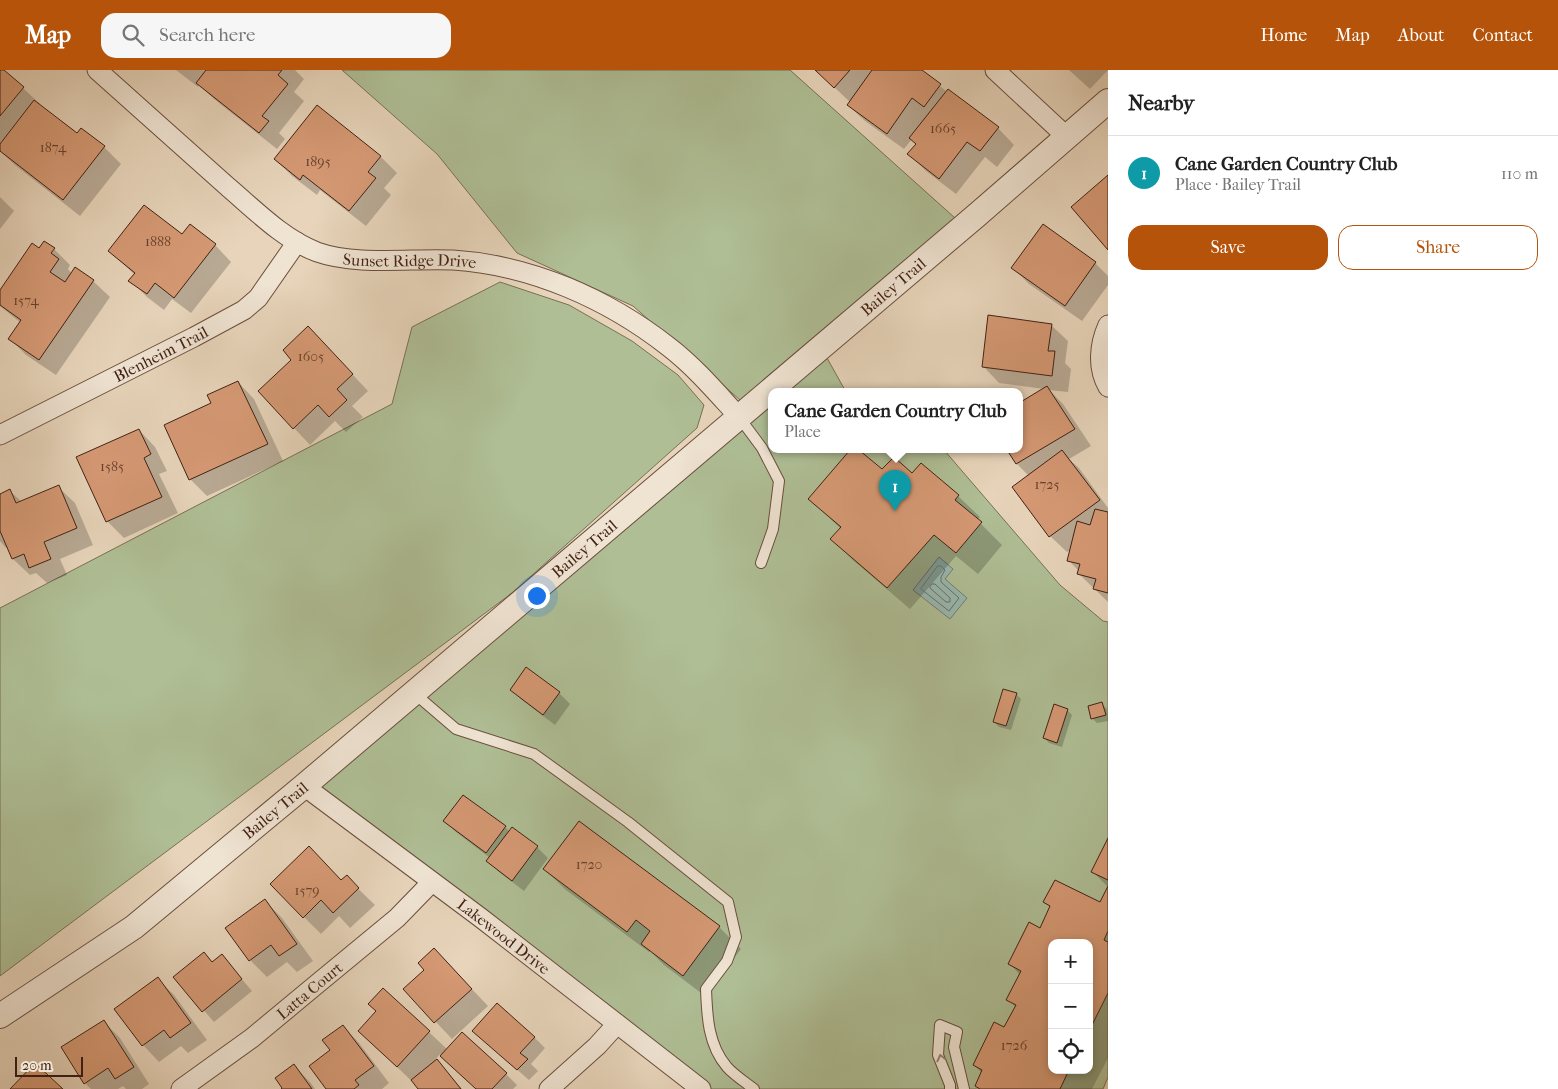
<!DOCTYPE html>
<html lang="en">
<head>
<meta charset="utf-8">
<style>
	body { margin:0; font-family:"IM FELL French Canon",serif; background:#f6f6f6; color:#222 }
	.controls { position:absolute; right:15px; bottom:15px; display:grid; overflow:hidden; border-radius:10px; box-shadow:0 2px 8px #0003 }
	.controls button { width:45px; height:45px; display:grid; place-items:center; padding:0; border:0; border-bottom:1px solid #e0e0e0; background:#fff; color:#222; font:25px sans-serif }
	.scale { position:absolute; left:15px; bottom:12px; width:68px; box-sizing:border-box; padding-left:5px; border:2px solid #422114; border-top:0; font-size:14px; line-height:18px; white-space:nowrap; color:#422114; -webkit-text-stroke:4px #efe3d2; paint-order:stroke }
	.you { position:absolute; left:536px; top:525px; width:18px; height:18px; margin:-12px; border:4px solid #fff; border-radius:50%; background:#1a73e8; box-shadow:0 0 0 8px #1a73e833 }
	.badge { display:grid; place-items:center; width:32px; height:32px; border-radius:50%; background:#b45309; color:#fff; font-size:16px; font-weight:700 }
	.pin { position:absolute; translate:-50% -41px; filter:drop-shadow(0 1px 2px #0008) }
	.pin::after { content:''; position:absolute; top:26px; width:18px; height:15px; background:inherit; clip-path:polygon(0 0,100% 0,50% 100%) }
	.popup { position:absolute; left:768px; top:318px; width:255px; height:65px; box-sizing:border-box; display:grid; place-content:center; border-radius:10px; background:#fff; filter:drop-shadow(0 1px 4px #0005); font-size:16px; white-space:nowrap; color:#767676 }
	.popup b { font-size:19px; color:#222 }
	.popup::after { content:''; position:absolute; left:50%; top:100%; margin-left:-10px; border:10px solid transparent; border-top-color:#fff }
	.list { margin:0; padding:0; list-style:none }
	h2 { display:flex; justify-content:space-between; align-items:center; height:65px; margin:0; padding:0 20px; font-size:21px }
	h2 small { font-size:16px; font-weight:400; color:#767676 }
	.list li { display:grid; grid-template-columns:32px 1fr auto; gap:15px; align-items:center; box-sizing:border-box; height:75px; padding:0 20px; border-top:1px solid #e0e0e0 }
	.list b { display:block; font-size:19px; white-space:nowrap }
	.list p { margin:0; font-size:16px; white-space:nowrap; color:#767676 }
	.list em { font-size:16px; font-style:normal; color:#767676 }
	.actions { display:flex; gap:10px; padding:15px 20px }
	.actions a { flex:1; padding:11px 0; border:1px solid #b45309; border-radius:15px; text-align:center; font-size:18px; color:#b45309 }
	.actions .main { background:#b45309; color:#fff }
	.icon { flex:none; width:28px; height:28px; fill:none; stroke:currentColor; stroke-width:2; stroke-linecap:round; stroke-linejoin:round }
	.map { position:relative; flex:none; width:1108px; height:1019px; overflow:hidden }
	header { display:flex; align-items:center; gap:30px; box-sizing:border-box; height:70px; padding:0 25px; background:#b45309; color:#fff }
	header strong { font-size:24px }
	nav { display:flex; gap:28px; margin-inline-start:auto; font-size:18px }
	.search { width:350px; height:45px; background:#f6f6f6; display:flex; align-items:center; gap:12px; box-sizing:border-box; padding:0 18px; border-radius:15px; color:#767676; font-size:19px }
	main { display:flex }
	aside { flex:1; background:#fff }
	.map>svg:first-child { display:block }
</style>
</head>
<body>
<header>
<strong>Map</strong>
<div class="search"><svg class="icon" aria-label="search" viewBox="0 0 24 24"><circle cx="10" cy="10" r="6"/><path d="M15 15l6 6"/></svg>Search here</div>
<nav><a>Home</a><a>Map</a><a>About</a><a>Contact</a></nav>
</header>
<main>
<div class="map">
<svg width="1108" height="1019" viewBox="0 0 1108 1019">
	<rect width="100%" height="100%" fill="#e7d4ba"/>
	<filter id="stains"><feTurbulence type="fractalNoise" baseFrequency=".004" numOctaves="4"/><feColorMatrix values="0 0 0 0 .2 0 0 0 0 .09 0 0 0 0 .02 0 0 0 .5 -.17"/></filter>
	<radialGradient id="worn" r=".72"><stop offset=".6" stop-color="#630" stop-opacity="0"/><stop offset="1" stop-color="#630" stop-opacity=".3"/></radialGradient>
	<g fill="#afbe95" stroke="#787054" fill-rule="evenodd">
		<polygon points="342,0 790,0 955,148 740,330 633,236 517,183 437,84"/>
		<polygon points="500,212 569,235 632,271 678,305 704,335 697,358 512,523 0,906 0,538 392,334 412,257"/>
		<polygon points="827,288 846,322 787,322"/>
		<path d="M771,336V380H944L1060,515L1103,551L1108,552V1007L1103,1019H700L314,723ZM1052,873H1089V1000H1052Z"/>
	</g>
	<polygon fill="#97b8b0" stroke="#757c72" points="939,487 953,499 945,509 967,528 950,549 913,520"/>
	<g fill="#0003" fill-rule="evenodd">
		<polygon points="0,0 23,18 40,34 39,35 77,65 81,59 104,77 121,94 80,146 15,95 0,81"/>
		<polygon points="176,0 295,0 304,9 294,22 304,31 279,63 285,69 277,79 214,29 199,15 198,17"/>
		<polygon points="816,0 921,0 947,22 998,58 1014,75 997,97 985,87 956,124 926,101 909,84 917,74 912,69 904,79 865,51 848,35 850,32"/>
		<polygon points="1069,0 1108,0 1090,19"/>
		<polygon points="380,86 397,103 384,118 391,125 366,156 320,120 317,125 292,106 275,89"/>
		<polygon points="0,127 14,141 0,159"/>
		<polygon points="182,166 215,175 231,192 191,243 172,229 164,240 147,227 130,210 135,205 109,181"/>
		<polygon points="39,179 54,179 70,195 68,199 72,204 93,211 110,227 56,305 26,285 10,269 21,253 0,236 0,222"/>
		<polygon points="1095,193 1108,206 1108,215 1082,251 1029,214 1013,198"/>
		<polygon points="1051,255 1068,271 1065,293 1071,299 1068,322 1049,320 1063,334 1091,376 1069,389 1079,398 1108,438 1108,532 1079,504 1079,501 1069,491 1072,479 1067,482 1050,466 1029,406 1017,394 1009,380 1019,380 1019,334 1044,319 999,313 983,296"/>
		<polygon points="325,275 368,321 352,336 363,347 346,362 335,351 310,375 294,358"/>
		<polygon points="238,312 254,329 283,391 207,426 190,409"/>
		<polygon points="139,360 155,377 167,401 159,404 178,443 124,468 107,451 78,388"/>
		<polygon points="852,380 857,380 882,401 958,426 980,447 977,450 1002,475 978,504 956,486 910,539 854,491 832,469 841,459 810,429"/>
		<polygon points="58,417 75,433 93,475 60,489 67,505 47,513 36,503 30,505 13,489 8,477 6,478 0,471 0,425 10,421 22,432"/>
		<polygon points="527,599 559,623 570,634 555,655 522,630 511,619"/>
		<polygon points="1016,624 1021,629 1011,660 999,657 994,652"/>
		<polygon points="1102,634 1107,639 1108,651 1097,653 1092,648"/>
		<polygon points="1067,640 1072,645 1062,677 1049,673 1044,668"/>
		<polygon points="445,751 505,757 510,762 513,759 537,777 548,788 524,821 499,802 488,791 490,788 456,762"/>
		<polygon points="580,752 719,857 741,879 705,926 664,895 650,881 649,882 566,820 544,799"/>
		<polygon points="1108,771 1108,817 1093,802"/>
		<polygon points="346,807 375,835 350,858 339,846 321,864 271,814 341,811"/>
		<path d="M1108,819V988L1092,1019H979L976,1016L982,1003L974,995L1005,959L1016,937L1008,930L1020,905L1010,894L1040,859L1051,838L1045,832L1101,834ZM1052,873H1089V1000H1052Z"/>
		<polygon points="265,831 282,848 313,891 297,902 287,892 267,907 250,890"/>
		<polygon points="434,879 488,936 452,969 405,919 426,900"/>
		<polygon points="204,884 214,893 222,886 252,921 214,952 175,907"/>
		<polygon points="158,909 174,925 207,970 188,983 181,976 159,992 143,975"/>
		<polygon points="384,920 448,980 506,1004 517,1015 513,1019 478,1019 440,984 435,990 462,1019 420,1019 376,977 377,941"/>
		<polygon points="104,952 120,968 149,1014 142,1019 126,1019 123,1016 118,1019 91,1019 85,1013"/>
		<polygon points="343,956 359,973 389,1013 382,1019 328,1019 332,980"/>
		<polygon points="534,967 545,978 531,994 538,1001 529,1010 485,972"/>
		<polygon points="294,996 310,1012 315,1019 283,1019"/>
	</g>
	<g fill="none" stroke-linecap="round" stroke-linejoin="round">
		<g stroke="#6c6c62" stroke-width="1">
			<polygon points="938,496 941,496 945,500 941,507 941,512 959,528 949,541 921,519"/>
			<polygon points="932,514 935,514 950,528 950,532 946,532 931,519 930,517"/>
		</g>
	</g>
	<g fill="#d59974" stroke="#422114">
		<polygon points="0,0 4,0 24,17 0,46"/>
		<polygon points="206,0 282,0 278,5 288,14 262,46 269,51 259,63 196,13"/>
		<polygon points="815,0 850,0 834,18"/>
		<polygon points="872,0 922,0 941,14 924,37 912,28 887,64 847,35"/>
		<polygon points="948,19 999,57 980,81 967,72 939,109 907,84 916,74 909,68"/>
		<polygon points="34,30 77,63 81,58 105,76 63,130 0,81 0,74"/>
		<polygon points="317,35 381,86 368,102 376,108 349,141 303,105 300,110 274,89"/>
		<polygon points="1108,105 1108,180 1071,137"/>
		<polygon points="144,135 182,164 190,154 216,174 174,228 155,213 147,224 128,211 135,203 108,181"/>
		<polygon points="1043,154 1096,192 1065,236 1011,198"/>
		<polygon points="44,171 55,178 51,183 59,189 50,202 65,212 75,197 94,210 39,290 8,269 21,250 0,235 0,220 32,173 39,178"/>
		<polygon points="988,245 1052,254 1048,281 1055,281 1052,306 982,297"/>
		<polygon points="308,256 353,304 337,319 347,330 329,347 318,335 293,359 258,321 291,290 283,280"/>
		<polygon points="238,311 268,374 189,410 164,355 211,333 207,325"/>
		<polygon points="1047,316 1075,359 1016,394 1007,380 1019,380 1019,333"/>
		<polygon points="139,359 151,384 144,388 162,427 106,452 76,387"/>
		<polygon points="850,380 859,380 882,399 894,387 912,403 921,393 959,425 955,430 982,452 956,483 934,465 887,518 830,469 841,457 808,429"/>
		<polygon points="1062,380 1100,430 1049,467 1012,417"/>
		<polygon points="59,415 77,458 44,472 51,489 29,498 24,484 12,489 0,461 0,424 10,419 16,433"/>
		<polygon points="1095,439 1108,442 1108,523 1093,519 1096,509 1077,504 1080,494 1067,491 1077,451 1090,455"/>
		<polygon points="526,597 560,622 543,645 510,620"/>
		<polygon points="1003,619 1017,623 1006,656 993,652"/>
		<polygon points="1102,632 1106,645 1091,649 1088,636"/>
		<polygon points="1054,634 1068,639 1057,673 1043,668"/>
		<polygon points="463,725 506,756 486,783 443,751"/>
		<polygon points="579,751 720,856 683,906 641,874 650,861 636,850 627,862 543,799"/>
		<polygon points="512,757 538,776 512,811 486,791"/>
		<polygon points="1108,768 1108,810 1091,802"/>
		<polygon points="309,776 341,810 347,805 359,818 333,843 321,830 303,848 270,814"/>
		<polygon points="1055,810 1100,832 1108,816 1108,861 1104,870 1108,872 1108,923 1089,961 1089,873 1052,873 1052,1000 1069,1000 1060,1019 980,1019 975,1016 982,1000 973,995 994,952 1004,957 1016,935 1006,930 1021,901 1008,894 1029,852 1040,858 1050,836 1043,832"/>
		<polygon points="265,829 297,874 279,886 271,875 249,891 225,858"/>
		<polygon points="434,878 472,919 434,953 403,919 424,900 418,893"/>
		<polygon points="204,882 212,892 222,884 242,909 202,942 173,907"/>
		<polygon points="158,907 191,953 170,968 164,960 142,976 114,939"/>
		<polygon points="383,918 430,961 397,997 358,961 376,941 368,934"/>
		<polygon points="497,933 535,967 520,983 528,989 517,1000 472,961"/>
		<polygon points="104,950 134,997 115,1009 108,998 84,1014 61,977"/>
		<polygon points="343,955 374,996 355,1010 359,1015 354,1019 326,1019 309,996 330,980 322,970"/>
		<polygon points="462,962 507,1003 492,1019 476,1019 440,986"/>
		<polygon points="437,989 461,1019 418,1019 411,1010"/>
		<polygon points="35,993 63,1019 10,1019"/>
		<polygon points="294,994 312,1019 281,1019 282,1018 275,1008"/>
	</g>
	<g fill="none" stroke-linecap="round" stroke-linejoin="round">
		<g stroke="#6b4e3e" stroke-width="12">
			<g id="service">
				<polyline points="739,347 762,378 779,411 773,459 761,493"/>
				<path d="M414,623L456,659L534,684L628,752L728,832L736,867L727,891L706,919C707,946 708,975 727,997C734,1005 745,1012 754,1019"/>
				<polyline points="950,1019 950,1015 938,985 940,955 957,962 954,977 964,1019"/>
			</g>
		</g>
		<g stroke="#6b4e3e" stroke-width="21">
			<g id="minor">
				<path id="s1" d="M97,0C141,39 184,78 228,117C255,140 283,169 317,182C356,196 411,188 453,190C531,195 608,229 669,277C695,297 717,323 739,347"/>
				<polyline points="995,0 1067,67"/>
				<path d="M1108,255C1099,275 1097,298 1108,317"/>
				<path id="s2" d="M0,365L194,267L244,240L258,228L297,172"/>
				<path id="s3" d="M304,716L481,848L701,1019"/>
				<path id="s4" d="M181,1019L252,968L311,919L397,848L432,812"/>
				<polyline points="549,1019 597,976 617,954"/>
			</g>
		</g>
		<g stroke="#6b4e3e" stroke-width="26">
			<g id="tertiary">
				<path id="s5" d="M0,946L134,857L304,716L977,145L1108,31"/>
			</g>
		</g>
		<use href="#service" stroke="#efe3d2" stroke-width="10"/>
		<use href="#minor" stroke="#efe3d2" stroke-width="19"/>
		<use href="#tertiary" stroke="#efe3d2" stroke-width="24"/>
	</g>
	<defs><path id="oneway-chevron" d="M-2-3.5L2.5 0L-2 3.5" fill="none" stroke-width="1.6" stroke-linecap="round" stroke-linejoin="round" transform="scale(1.25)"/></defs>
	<use stroke="#988273" href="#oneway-chevron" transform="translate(941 988) rotate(-103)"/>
	<g text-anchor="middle" stroke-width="5" stroke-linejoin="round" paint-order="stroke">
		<g font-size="14" fill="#673f2c">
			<text x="943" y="63">1665</text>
			<text x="53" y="82">1874</text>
			<text x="318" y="96">1895</text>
			<text x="158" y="176">1888</text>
			<text x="26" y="235">1574</text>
			<text x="311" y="291">1605</text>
			<text x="112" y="401">1585</text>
			<text x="1047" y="419">1725</text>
			<text x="589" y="799">1720</text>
			<text x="307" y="825">1579</text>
			<text x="1014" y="980">1726</text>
		</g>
		<g font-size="16" fill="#422114" stroke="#efe3d2">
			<text dy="6" stroke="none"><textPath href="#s1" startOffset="380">Sunset Ridge Drive</textPath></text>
			<text dy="6" stroke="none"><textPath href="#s5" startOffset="1154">Bailey Trail</textPath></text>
			<text dy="6" stroke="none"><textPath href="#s2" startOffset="180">Blenheim Trail</textPath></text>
			<text dy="6" stroke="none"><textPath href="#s5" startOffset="749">Bailey Trail</textPath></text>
			<text dy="6" stroke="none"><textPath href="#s5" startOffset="344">Bailey Trail</textPath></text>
			<text dy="6" stroke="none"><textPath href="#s3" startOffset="250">Lakewood Drive</textPath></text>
			<text dy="6" stroke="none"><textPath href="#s4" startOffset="162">Latta Court</textPath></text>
		</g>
	</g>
	<rect width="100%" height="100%" filter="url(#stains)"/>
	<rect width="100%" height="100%" fill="url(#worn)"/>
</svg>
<div class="controls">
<button>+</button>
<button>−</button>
<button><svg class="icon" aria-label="locate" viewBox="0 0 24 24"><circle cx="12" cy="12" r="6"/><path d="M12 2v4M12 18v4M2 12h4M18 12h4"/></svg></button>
</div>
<div class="scale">20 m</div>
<div class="you"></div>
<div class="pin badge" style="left:895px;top:441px;background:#0f9aa8">1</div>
<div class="popup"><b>Cane Garden Country Club</b>Place</div>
</div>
<aside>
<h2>Nearby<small></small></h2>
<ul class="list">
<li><span class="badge" style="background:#0f9aa8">1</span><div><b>Cane Garden Country Club</b><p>Place · Bailey Trail</p></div><em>110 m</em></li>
</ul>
<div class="actions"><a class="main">Save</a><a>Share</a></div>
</aside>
</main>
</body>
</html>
